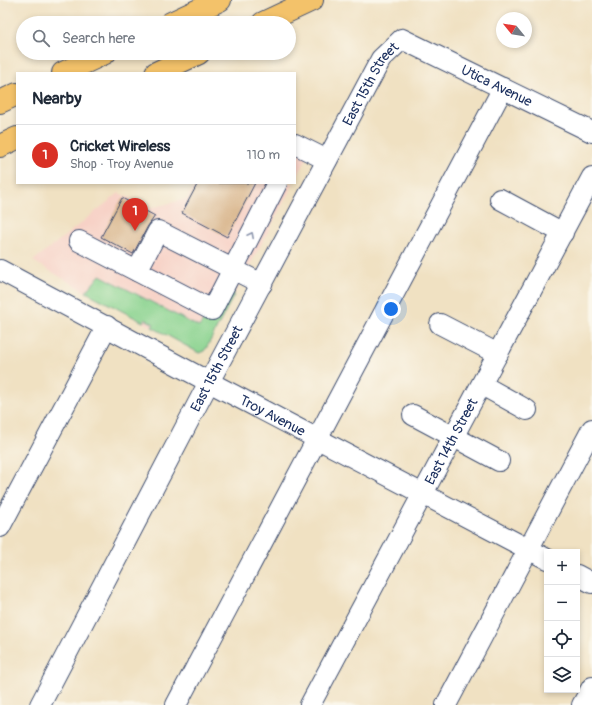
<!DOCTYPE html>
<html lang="en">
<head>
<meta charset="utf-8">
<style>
	body { margin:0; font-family:Pangolin,sans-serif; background:#f2f2f3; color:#1f2937 }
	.controls { position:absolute; right:12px; bottom:12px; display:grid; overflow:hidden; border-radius:0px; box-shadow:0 2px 6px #0003 }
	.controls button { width:36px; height:36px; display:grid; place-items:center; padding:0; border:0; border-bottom:1px solid #e0e1e3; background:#fff; color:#1f2937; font:20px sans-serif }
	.compass { position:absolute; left:496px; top:12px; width:36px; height:36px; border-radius:50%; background:#fff; box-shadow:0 2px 6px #0003; rotate:300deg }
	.you { position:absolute; left:391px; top:309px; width:14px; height:14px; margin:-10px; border:3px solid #fff; border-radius:50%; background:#1a73e8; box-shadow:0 0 0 6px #1a73e833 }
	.badge { display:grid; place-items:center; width:26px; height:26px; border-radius:50%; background:#d93025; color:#fff; font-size:13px; font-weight:700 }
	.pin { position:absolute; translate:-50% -33px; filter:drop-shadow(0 1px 2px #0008) }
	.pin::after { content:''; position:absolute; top:21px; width:14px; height:12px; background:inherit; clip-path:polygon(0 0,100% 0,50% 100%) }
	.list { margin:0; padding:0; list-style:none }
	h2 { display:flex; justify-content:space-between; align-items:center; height:52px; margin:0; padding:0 16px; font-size:17px }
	h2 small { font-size:13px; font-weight:400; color:#747a83 }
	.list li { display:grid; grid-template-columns:26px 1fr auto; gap:12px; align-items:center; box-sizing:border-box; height:60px; padding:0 16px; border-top:1px solid #e0e1e3 }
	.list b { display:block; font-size:15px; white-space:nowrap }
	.list p { margin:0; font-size:13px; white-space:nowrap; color:#747a83 }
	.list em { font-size:13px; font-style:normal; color:#747a83 }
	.icon { flex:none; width:22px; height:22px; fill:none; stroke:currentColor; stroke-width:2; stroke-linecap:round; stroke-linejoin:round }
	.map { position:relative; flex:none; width:592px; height:705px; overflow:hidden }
	.search { position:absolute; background:#fff; box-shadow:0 2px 6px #0003; left:16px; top:16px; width:280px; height:44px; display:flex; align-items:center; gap:10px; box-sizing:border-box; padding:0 14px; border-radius:22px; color:#747a83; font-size:15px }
	.panel { position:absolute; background:#fff; box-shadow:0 2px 6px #0003; left:16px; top:72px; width:280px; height:112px; border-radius:0px }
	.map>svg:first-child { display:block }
</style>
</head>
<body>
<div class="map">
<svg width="592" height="705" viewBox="0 0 592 705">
	<rect width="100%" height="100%" fill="#fbf7ec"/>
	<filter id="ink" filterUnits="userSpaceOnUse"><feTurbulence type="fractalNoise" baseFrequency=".025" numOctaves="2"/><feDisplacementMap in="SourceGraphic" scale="8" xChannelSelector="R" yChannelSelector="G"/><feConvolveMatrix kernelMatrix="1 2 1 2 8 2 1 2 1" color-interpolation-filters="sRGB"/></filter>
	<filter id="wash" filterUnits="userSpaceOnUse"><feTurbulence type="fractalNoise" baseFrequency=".012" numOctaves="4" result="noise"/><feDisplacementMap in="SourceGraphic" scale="16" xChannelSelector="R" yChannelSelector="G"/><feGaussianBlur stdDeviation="0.9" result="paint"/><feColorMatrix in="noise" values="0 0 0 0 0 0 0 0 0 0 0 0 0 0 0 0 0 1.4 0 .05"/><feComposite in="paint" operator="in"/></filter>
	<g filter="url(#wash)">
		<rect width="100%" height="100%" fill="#f0e1c2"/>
		<g fill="#f7d1c6">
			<polygon points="295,128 317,139 295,181"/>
			<polygon points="195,183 294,183 204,351 199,353 196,351 86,292 33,261 119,193 150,208 187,199"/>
		</g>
		<polygon fill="#8ad38f" stroke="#528176" points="100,275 199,327 205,318 212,321 232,284 234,295 207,347 204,351 199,353 152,327 154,324 145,319 143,322 86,292"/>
		<g id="blocks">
			<g fill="#d9b68d">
				<polygon points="198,183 255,183 227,237 182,213"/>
				<polygon points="122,198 155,216 148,226 133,254 101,237"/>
			</g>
		</g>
	</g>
	<g filter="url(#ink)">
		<use href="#blocks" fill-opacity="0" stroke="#3b4a6d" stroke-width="1"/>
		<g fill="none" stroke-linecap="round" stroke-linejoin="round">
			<g stroke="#3b4a6d" stroke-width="22">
				<g id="minor">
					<polyline points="295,144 327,160"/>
					<polyline points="500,199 563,233"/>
					<polyline points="79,241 212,310 277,183"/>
					<path id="s1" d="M0,270L209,382L547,559"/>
					<polyline points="137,271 158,231 262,284"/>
					<polyline points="440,324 498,354"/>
					<polyline points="482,385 527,410"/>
					<polyline points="413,415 499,461"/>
					<polyline points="0,527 107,326"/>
					<polyline points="577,575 592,583"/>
					<path id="s2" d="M40,705L209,382L381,59L402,39L592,132"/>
					<polyline points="176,705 503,88"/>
					<path id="s3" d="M310,705L592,177"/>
					<polyline points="446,705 592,429"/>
					<polyline points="582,705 592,687"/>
				</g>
			</g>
			<g stroke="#3b4a6d" stroke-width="24">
				<g id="highway">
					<polyline points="171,23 220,0"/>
					<polyline points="263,23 312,0"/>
					<polyline points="63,73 105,53"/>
					<polyline points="156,73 199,53"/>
					<polyline points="0,102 17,94"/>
					<polyline points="0,146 17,138"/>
				</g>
			</g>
			<use href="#minor" stroke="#fff" stroke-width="20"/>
			<use href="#highway" stroke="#f3c26a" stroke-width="22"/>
		</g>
		<defs><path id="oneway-chevron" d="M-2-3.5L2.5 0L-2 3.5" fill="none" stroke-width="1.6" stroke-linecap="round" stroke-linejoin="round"/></defs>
		<use stroke="#8d97ae" href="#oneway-chevron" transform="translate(251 235) rotate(-63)"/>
	</g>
	<g text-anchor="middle" stroke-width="3" stroke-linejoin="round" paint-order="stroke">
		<g font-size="14" fill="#1b2f5e" stroke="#fbf7ec">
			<text dy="5" stroke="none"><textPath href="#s2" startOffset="704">East 15th Street</textPath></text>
			<text dy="5" stroke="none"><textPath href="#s2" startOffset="865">Utica Avenue</textPath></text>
			<text dy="5" stroke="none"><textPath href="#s2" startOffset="380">East 15th Street</textPath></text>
			<text dy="5" stroke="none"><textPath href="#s1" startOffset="309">Troy Avenue</textPath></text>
			<text dy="5" stroke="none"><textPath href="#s3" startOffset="299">East 14th Street</textPath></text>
		</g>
	</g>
</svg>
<div class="controls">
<button>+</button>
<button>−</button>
<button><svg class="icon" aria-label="locate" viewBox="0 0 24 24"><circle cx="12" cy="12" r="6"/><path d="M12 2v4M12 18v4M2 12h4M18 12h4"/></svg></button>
<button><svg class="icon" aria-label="layers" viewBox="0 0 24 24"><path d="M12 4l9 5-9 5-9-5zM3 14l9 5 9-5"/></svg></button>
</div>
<svg class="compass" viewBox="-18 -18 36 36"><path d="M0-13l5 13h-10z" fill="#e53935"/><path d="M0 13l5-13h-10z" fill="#747a83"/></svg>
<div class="you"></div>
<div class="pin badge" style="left:135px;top:231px">1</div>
<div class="search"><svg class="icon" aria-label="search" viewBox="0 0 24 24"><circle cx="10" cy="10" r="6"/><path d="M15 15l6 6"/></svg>Search here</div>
<section class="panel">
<h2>Nearby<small></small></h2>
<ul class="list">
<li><span class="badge">1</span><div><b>Cricket Wireless</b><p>Shop · Troy Avenue</p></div><em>110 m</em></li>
</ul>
</section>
</div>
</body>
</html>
